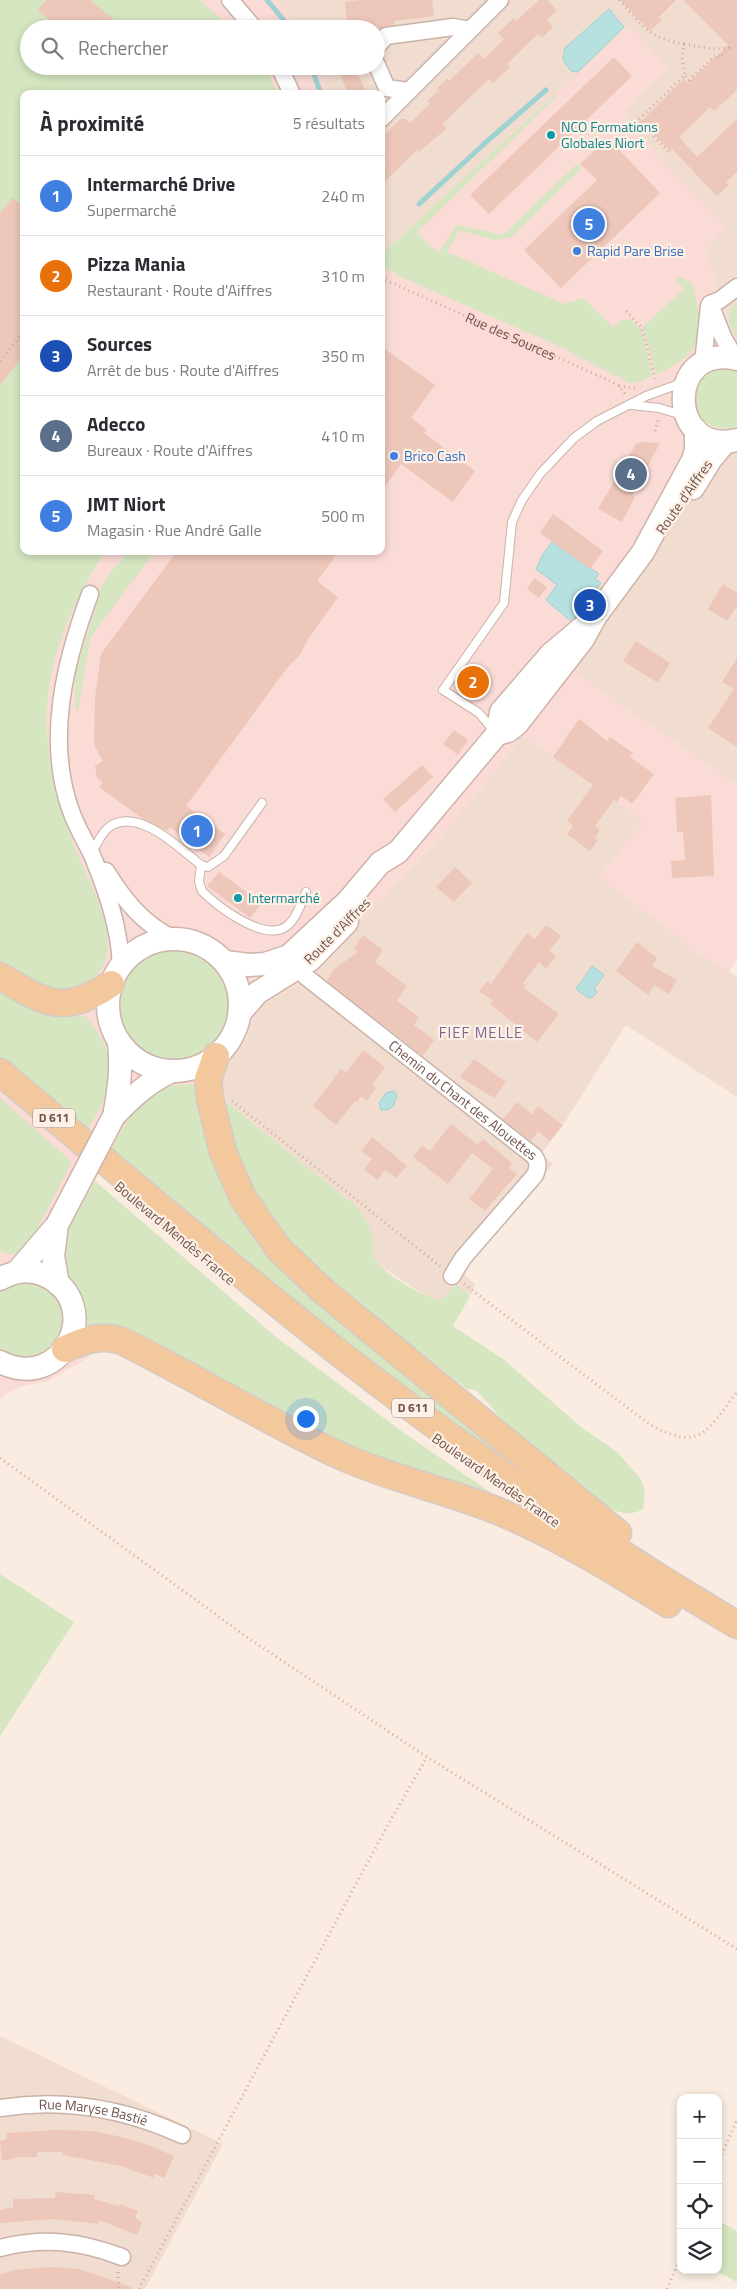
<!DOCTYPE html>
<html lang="fr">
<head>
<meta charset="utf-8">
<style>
	body { margin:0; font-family:"Titillium Web",sans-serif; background:#f2f2f3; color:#2b2b33 }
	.controls { position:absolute; right:15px; bottom:15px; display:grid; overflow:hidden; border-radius:10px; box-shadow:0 2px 8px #0003 }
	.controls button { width:45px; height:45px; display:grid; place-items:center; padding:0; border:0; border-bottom:1px solid #e1e1e2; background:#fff; color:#2b2b33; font:25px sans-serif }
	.you { position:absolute; left:305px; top:1418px; width:18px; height:18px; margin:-12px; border:4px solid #fff; border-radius:50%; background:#1a73e8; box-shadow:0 0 0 8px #1a73e833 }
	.badge { display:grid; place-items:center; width:32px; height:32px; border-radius:50%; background:#db5a4e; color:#fff; font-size:16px; font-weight:700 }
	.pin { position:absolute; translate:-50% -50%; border:2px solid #fff; box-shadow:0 1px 5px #0006 }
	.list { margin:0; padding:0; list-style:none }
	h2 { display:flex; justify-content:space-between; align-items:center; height:65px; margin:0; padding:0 20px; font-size:21px }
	h2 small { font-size:16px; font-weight:400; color:#7c7c81 }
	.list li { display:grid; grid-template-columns:32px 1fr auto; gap:15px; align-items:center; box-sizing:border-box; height:80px; padding:0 20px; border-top:1px solid #e1e1e2 }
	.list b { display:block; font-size:19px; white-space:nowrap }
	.list p { margin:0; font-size:16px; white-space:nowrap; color:#7c7c81 }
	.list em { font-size:16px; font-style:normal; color:#7c7c81 }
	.icon { flex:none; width:28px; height:28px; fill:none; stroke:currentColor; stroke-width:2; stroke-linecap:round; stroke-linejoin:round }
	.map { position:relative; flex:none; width:737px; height:2289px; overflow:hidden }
	.search { position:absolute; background:#fff; box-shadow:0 2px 8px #0003; left:20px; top:20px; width:365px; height:55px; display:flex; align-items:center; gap:12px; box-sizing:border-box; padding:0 18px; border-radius:28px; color:#7c7c81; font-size:19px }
	.panel { position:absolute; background:#fff; box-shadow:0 2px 8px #0003; left:20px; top:90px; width:365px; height:465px; border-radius:10px }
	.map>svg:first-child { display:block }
</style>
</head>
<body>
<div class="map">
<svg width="737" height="2289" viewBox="0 0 737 2289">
	<rect width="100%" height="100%" fill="#faece0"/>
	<g fill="#f1ddd0">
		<polygon points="277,0 737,0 737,338 730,326 706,254 708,246 725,227 628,126 626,111 633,101 629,27 389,250 381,241 381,94 329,94 320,66 376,66 376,29 301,29"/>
		<polygon points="737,447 737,785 573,671 687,455"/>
		<polygon points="521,734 645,821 599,877 685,942 684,945 737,977 737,1097 626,1025 563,1125 541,1154 553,1164 472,1256 464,1269 465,1275 475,1284 470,1296 456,1284 441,1301 430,1299 378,1264 373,1254 373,1241 357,1207 224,1100 221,1089 224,1069 247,1038 255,1017 264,1003 299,985 333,952 444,833 509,755"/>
		<polygon points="0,2036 223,2144 145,2289 0,2289"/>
	</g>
	<polygon fill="#fadbd5" points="0,0 277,0 301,29 29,29 29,66 320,66 329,94 24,94 24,551 381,551 381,241 389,249 629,26 669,68 630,104 626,111 628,126 726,228 708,246 706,254 730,326 737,338 737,343 697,353 678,370 673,400 681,425 689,439 687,455 573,671 737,785 737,961 728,972 684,945 685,942 599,877 644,821 521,734 509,755 444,833 333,952 299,985 264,1003 236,1055 200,1084 174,1085 136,1108 126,1123 65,1236 66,1269 84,1304 89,1357 48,1381 20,1387 5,1394 0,1399"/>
	<g fill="#d5e6c1">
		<path d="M0,0H200L232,29H29V66H265L278,94H24V551H105C36,661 29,741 80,860C93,889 115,929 105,961C103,969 95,977 89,982C60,1004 26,977 0,961Z"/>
		<polygon points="556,94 555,98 417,232 438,253 457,225 503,235 577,164 581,169 511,237 495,240 459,230 447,252 564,304 583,298 613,327 622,320 630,319 641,329 653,376 636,383 630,383 554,344 401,277 381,265 381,255"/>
		<path d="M680,277L689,281C699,295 703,335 692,350C685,361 667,369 656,375L643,327L684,289L676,279Z"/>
		<path d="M737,301V338C727,326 727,313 737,301Z"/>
		<path d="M732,368L737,370V426C696,442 678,380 713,369C719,368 727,369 732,368Z"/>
		<polygon points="130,551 155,551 90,638 78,711 75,710 75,675 98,600 95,597 113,569"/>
		<circle cx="174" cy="1006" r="56"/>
		<path d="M0,988L39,1010L59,1017L86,1016C122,1063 116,1083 87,1131L0,1057Z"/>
		<path d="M200,1084L236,1198L559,1498L374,1367L110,1151C123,1128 136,1101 161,1089C173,1083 188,1085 200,1084Z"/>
		<path d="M0,1098L72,1162L32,1239C23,1249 13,1260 0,1251Z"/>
		<path d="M224,1100L357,1207C365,1217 372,1228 373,1242C374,1245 372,1250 373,1253C376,1271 424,1298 441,1300L456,1284L470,1296L453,1326L503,1359L581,1427L617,1452L640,1478L645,1490L643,1509C630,1516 621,1513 608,1508L519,1438L476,1390L467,1389L347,1295L295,1251L263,1210L229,1133L222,1109Z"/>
		<polygon points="95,1181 276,1337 404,1433 522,1514 379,1462 88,1327 84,1304 66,1269 63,1258 65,1236"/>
		<path d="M16,1281C22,1282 30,1281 36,1283C92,1300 50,1386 0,1350V1289Z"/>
		<polygon points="0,1574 74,1622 0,1736"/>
		<polygon points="718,2221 737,2231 737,2282 714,2270 718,2270"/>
	</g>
	<g fill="#b7e1e1" stroke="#9ed1d2">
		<polygon points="609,9 624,27 578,72 571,71 563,60 565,48"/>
		<polygon points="552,542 599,574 595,579 601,583 572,622 546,600 557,585 536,569 543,554"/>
		<polygon points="592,966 604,975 594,989 597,992 592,998 589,996 588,998 576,989"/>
		<polygon points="394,1091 397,1096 393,1106 388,1110 381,1110 379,1103 386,1093"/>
	</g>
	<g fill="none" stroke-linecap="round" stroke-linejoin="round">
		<g stroke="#9ed1d2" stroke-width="5">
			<polyline points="267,0 291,29"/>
			<polyline points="311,66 321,94"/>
			<polyline points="419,204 484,144 546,90"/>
		</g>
	</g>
	<g fill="#edc7ba">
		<polygon points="46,0 90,0 125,29 60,29 38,10"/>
		<polygon points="359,0 432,0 434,16 394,21 395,25 379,29 348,29 345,2"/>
		<polygon points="539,0 547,0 557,10 547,20 553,27 542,38 538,34 507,64 510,67 493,83 489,79 442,124 447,128 419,152 417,150 381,185 381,138 401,119 406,119 410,123 430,104 427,101 439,90 437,88 447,79 449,81 478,53 484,59 504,39 498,33 514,18 516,21"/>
		<polygon points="620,0 676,0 659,17 662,20 650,31"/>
		<polygon points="683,0 737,0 737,90 714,111 710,107 679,137 697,157 737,119 737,172 726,182 729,185 717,196 672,149 670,151 641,121 684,79 688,83 728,45"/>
		<polygon points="614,57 632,76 489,214 470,195"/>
		<polygon points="337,66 354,66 367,94 348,94"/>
		<polygon points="608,138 660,193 561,288 524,250 597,180 580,164"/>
		<polygon points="12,198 24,206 24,355 0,385 0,213"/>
		<polygon points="381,346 435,385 411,418 427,430 424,433 475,471 453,502 401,464 381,492"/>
		<polygon points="642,442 660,443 632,496 635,497 622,522 598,509 636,444"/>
		<polygon points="553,514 603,551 590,569 540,533"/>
		<polygon points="177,551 339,551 317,581 338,597 307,641 300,655 287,668 186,806 225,834 209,857 170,827 167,831 143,819 99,787 103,782 97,778 95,766 103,761 94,745 95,698 101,654"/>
		<polygon points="534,578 547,587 539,598 527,589"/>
		<polygon points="723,584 737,593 737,606 727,621 708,609"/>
		<polygon points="636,641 670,663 658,683 623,661"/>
		<polygon points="737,658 737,747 708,728 734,689 722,682"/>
		<polygon points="579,719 607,741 610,737 633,753 630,757 654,774 632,804 621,796 617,802 614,800 595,826 600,830 595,838 598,840 590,851 567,834 573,826 567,821 593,785 553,757"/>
		<polygon points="454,730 468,740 458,755 443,744"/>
		<polygon points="422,765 433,777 395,812 383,799"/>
		<polygon points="711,795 714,876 672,878 671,861 685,860 683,832 677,832 675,798"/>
		<polygon points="455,867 472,883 454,902 436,887"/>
		<polygon points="219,872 262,903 250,918 207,886"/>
		<polygon points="546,925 561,936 549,951 556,956 546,969 539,962 523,983 526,985 524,988 559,1014 537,1042 490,1004 493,1001 479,991 487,981 491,984 527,933 535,939"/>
		<polygon points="363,935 383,950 375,962 407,986 397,1001 419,1017 414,1025 434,1040 423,1056 327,981 334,969 358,952 354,948"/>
		<polygon points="637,942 657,958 652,966 677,980 669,994 654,985 648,995 616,971"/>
		<polygon points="363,1050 385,1067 372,1085 376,1088 367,1101 361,1096 357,1102 355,1101 336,1125 313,1106 341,1069 346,1073"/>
		<polygon points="474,1059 506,1082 494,1098 460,1077"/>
		<polygon points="517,1102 532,1114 538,1106 563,1125 550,1141 538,1131 531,1141 503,1119"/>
		<polygon points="451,1124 478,1145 483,1139 512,1163 509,1168 517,1174 485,1211 469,1199 493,1169 472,1153 448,1184 413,1157 422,1145 430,1151"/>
		<polygon points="372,1137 407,1166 396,1178 385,1170 377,1180 364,1169 372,1159 361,1151"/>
		<polygon points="57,2130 92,2131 117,2136 146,2144 174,2156 164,2178 155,2174 154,2178 121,2166 63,2155 63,2152 37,2152 37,2157 20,2157 2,2161 0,2141 7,2139 6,2133"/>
		<polygon points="55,2192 95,2195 94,2199 119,2206 120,2204 138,2211 135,2218 142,2222 137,2235 99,2220 99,2224 54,2219 0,2223 0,2210 13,2207 13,2199 55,2198"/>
		<polygon points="52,2267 79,2269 131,2287 131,2289 0,2289 0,2275 13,2270"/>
	</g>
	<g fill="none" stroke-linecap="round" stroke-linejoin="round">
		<g stroke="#c9b3a9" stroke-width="10">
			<g id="service">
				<polyline points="631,405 659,408 682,415"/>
				<polyline points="494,731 479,713 443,690 504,603 512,522 522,500 540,474 574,438 597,421 646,396 682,383"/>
				<path d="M91,853C97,845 101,833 109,827C138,806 180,849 201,865L208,867L224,856L262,803"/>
				<path d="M201,865L199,882L202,891C217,906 261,940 284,928C295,922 301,904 306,892"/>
			</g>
		</g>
		<g stroke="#c9b3a9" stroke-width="19">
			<g id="minor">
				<polyline points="230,0 255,29"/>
				<polyline points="376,48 386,36 453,27 470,30"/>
				<polyline points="376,63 387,88 408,91"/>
				<polyline points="279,66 292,94"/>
				<polyline points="381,119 500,0"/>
				<polyline points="710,304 723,337 735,358"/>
				<polyline points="710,304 720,300 737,287"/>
				<polyline points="703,363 709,306"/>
				<path d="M90,594C65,661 45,740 71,811C76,826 85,840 92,855C107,891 119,926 121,965"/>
				<path d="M106,871C124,900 143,924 174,939"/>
				<path id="s2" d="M299,968L305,976L534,1156C539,1163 538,1167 535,1175L463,1258L452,1276"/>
				<path id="s3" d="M0,2108C63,2098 125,2109 182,2135"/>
				<path d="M0,2248C44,2237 80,2241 122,2257"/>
			</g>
		</g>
		<g stroke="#ceb4a9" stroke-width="25">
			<g id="secondary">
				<path d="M737,359C665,342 667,457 737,440"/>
				<polyline points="693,488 711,459 725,442"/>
				<polyline points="497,734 508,731 517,724 583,639 595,617 643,552 693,460 696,450 696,430"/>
				<circle cx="174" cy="1005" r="66"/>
				<polyline points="225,962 249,965 265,964 289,956 348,901 380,863 398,852 497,734 501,712 551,654 595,617"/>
				<polyline points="239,1014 257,993 310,960 347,922"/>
				<path d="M114,1116C132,1097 148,1082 172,1071"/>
				<path d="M114,1116C119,1092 122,1068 119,1043"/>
				<polyline points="57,1225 53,1256 58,1284"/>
				<polyline points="17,1272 57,1225"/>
				<path d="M0,1279C14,1271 30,1269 44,1275C106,1302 64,1394 0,1362"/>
			</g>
		</g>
		<g stroke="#d4cbc9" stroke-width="29">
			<g id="primary">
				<path d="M0,976C44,1003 63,1016 111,984"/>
				<polyline points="216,1056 208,1079 210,1099 223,1152 243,1198 279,1249 322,1290 618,1533"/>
				<path d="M0,1072C112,1167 224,1262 339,1353C466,1452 599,1543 737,1625"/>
				<path d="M65,1349C84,1340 102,1334 122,1341C192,1376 260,1417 330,1451C384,1477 443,1489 498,1511C558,1536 613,1570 668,1604"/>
			</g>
		</g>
		<g stroke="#d1ab9e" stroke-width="3" stroke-dasharray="1 4" stroke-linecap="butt">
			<path d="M619,0C644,26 646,37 684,44L682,58L685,75L638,120L670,153"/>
			<polyline points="684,44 712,49 729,48 719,58 716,55 689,80 685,75"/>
			<path id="s1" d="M381,278L610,381L619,386L626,395"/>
			<polyline points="626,311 642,328 656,382"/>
			<polyline points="0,361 24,331"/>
			<polyline points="22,362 24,363"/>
			<polyline points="619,386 635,388"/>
			<polyline points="655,431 658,420"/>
			<polyline points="232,1101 441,1267"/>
			<path d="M464,1284L649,1424C700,1453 707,1431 737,1392"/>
			<polyline points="0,1458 251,1640 427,1757 737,1949"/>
			<polyline points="718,2164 737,2119"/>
			<polyline points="118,2272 119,2289"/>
			<polyline points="139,2289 385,1830 427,1757"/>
			<polyline points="667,2289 681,2256"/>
		</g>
		<use href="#service" stroke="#fff" stroke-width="8"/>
		<use href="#minor" stroke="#fff" stroke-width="16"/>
		<use href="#secondary" stroke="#fff" stroke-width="22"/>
		<use href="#primary" stroke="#f4c89d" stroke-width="26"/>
		<g stroke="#ceb4a9" stroke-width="25" stroke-linecap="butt">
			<polyline id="secondary-bridge" points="57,1225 114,1116"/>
		</g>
		<use href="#secondary-bridge" stroke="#fff" stroke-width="22"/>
	</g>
	<g fill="#0f9aa8" stroke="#fdf1e6" stroke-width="2">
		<circle cx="551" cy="135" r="5"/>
		<circle cx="238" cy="898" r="5"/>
	</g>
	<g fill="#3f7fe0" stroke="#fdf1e6" stroke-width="2">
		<circle cx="577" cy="251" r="5"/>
		<circle cx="394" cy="456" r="5"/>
	</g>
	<g text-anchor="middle" stroke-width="4.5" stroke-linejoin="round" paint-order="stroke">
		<g fill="#fdf1e6" stroke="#998279" stroke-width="1">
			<rect x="33" y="1108.5" width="42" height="19" rx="4"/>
			<rect x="392" y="1398.5" width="42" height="19" rx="4"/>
		</g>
		<g font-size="12" font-weight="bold" fill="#6e524a">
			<text x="54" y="1122">D 611</text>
			<text x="413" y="1412">D 611</text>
		</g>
		<g font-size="14" fill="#0d838f" stroke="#fdf1e6" text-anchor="start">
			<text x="561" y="132">NCO Formations<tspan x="561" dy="16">Globales Niort</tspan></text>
			<text x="248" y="903">Intermarché</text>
		</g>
		<g font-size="14" fill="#366cbe" stroke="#fdf1e6" text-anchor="start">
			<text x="587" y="256">Rapid Pare Brise</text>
			<text x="404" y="461">Brico Cash</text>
		</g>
		<g font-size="14" fill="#6e524a" stroke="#fdf1e6">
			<text dy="5" stroke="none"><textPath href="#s1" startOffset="142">Rue des Sources</textPath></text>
			<text transform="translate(684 497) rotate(-55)" y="5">Route d'Aiffres</text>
			<text transform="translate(337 931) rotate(-45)" y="5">Route d'Aiffres</text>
			<text dy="5" stroke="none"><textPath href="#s2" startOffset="211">Chemin du Chant des Alouettes</textPath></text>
			<text transform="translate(175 1233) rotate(40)" y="5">Boulevard Mendès France</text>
			<text transform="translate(496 1480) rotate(35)" y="5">Boulevard Mendès France</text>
			<text dy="5" stroke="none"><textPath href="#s3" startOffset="94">Rue Maryse Bastié</textPath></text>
		</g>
		<g font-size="15" letter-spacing="1" fill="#7d6692" stroke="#fdf1e6">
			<text x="481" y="1038">FIEF MELLE</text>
		</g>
	</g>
</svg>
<div class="controls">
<button>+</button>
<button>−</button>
<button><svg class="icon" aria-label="locate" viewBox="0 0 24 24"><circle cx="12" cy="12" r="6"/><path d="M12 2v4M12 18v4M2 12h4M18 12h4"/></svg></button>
<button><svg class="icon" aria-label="layers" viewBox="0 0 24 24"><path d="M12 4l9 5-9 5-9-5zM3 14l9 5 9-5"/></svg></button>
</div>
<div class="you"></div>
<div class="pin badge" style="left:197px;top:831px;background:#3f7fe0">1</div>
<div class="pin badge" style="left:473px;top:682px;background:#e8710a">2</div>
<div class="pin badge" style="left:590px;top:605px;background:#1a4fb4">3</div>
<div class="pin badge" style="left:631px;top:474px;background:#5c6f8a">4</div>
<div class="pin badge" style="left:589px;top:224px;background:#3f7fe0">5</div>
<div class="search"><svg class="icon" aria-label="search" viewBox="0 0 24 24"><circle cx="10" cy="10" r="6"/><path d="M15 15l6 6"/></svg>Rechercher</div>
<section class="panel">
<h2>À proximité<small>5 résultats</small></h2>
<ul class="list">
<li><span class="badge" style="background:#3f7fe0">1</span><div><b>Intermarché Drive</b><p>Supermarché</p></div><em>240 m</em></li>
<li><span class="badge" style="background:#e8710a">2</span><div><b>Pizza Mania</b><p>Restaurant · Route d'Aiffres</p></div><em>310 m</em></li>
<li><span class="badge" style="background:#1a4fb4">3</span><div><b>Sources</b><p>Arrêt de bus · Route d'Aiffres</p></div><em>350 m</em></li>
<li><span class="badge" style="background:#5c6f8a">4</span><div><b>Adecco</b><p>Bureaux · Route d'Aiffres</p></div><em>410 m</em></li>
<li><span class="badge" style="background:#3f7fe0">5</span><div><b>JMT Niort</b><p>Magasin · Rue André Galle</p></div><em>500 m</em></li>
</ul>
</section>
</div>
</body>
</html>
